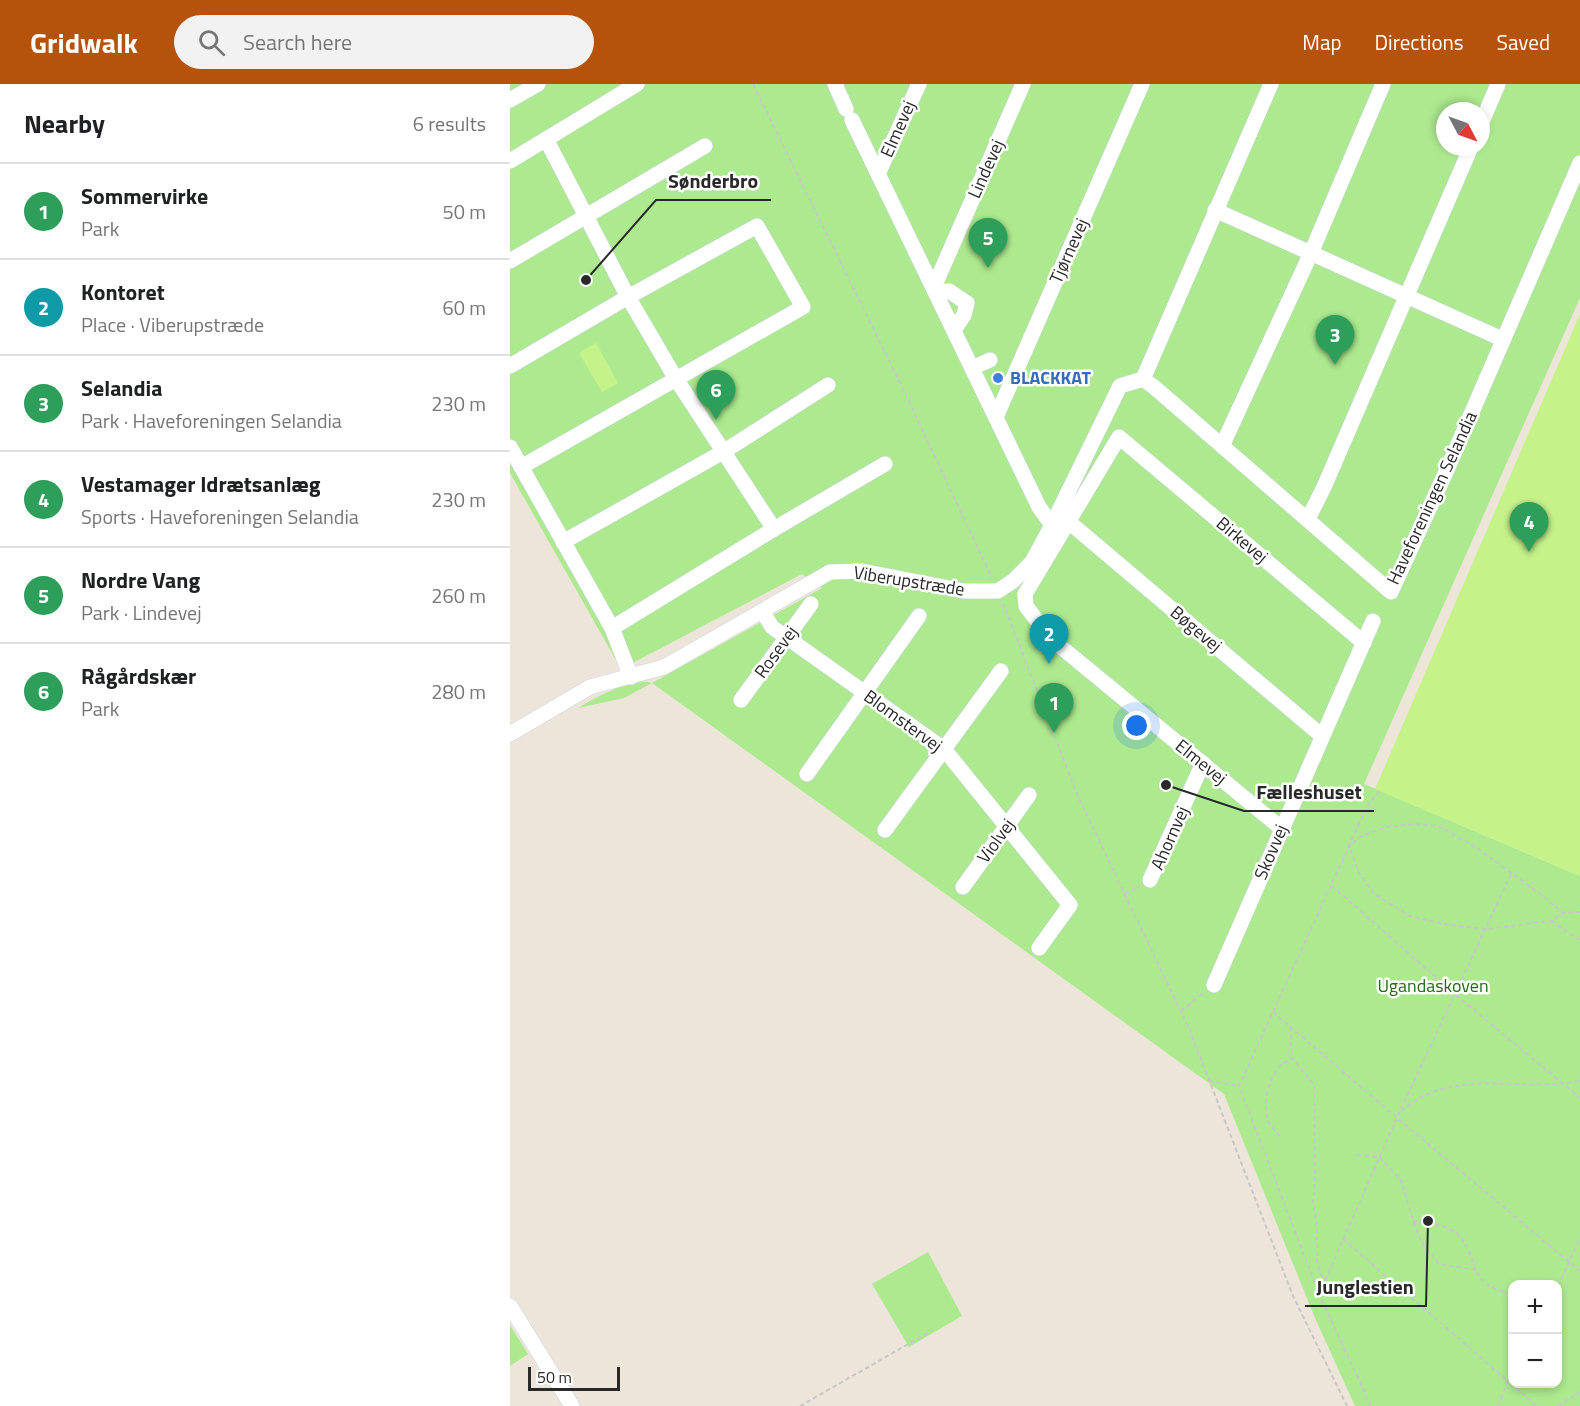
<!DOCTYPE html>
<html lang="en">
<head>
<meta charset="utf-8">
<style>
	body { margin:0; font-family:"Titillium Web",sans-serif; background:#f2f2f2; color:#202124 }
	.controls { position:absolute; right:18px; bottom:18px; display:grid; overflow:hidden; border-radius:12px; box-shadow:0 3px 9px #0003 }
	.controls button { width:54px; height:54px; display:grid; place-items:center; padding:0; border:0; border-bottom:2px solid #e0e0e0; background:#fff; color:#202124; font:30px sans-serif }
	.compass { position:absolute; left:926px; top:18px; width:54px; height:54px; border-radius:50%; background:#fff; box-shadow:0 3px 9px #0003; rotate:131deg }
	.scale { position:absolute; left:18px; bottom:15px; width:92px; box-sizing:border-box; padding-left:6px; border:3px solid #292929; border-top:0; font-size:16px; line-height:21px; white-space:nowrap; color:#292929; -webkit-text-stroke:4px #fff; paint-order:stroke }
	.you { position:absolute; left:627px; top:642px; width:21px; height:21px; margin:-15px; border:4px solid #fff; border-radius:50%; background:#1a73e8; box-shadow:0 0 0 9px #1a73e833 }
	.badge { display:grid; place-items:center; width:39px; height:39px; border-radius:50%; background:#b45309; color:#fff; font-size:20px; font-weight:700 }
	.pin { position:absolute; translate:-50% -50px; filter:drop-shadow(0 2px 3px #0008) }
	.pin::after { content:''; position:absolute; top:32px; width:21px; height:18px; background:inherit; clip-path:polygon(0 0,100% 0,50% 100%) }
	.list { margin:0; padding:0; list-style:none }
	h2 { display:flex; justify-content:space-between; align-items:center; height:78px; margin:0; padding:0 24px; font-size:26px }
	h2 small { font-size:20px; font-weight:400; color:#757577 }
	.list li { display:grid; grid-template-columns:39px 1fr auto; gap:18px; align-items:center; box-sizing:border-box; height:96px; padding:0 24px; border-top:2px solid #e0e0e0 }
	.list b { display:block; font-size:22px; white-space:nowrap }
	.list p { margin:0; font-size:20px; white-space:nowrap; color:#757577 }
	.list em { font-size:20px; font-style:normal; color:#757577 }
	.icon { flex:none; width:33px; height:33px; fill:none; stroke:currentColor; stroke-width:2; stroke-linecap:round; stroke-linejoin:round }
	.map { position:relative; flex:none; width:1070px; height:1322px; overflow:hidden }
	header { display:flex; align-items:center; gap:36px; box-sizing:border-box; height:84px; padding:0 30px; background:#b45309; color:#fff }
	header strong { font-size:28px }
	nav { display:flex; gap:33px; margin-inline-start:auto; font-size:21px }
	.search { width:420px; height:54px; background:#f2f2f2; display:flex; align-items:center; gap:15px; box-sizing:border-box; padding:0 21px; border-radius:33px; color:#757577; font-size:22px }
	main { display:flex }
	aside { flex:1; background:#fff }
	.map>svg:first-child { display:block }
</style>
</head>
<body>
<header>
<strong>Gridwalk</strong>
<div class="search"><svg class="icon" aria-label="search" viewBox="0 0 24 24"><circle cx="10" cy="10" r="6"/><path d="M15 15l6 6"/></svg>Search here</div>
<nav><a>Map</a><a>Directions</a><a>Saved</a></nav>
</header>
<main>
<aside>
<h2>Nearby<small>6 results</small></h2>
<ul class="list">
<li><span class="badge" style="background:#2e9e5b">1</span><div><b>Sommervirke</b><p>Park</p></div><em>50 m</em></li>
<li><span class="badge" style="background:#0f9aa8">2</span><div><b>Kontoret</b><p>Place · Viberupstræde</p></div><em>60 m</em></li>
<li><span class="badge" style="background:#2e9e5b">3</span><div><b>Selandia</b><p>Park · Haveforeningen Selandia</p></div><em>230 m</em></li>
<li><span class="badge" style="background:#2e9e5b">4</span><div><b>Vestamager Idrætsanlæg</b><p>Sports · Haveforeningen Selandia</p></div><em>230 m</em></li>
<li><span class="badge" style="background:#2e9e5b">5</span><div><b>Nordre Vang</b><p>Park · Lindevej</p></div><em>260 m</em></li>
<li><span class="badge" style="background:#2e9e5b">6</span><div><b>Rågårdskær</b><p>Park</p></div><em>280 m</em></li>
</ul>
</aside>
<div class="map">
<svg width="1070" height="1322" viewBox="0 0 1070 1322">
	<rect width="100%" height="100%" fill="#ede5d9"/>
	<g fill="#adea8f" fill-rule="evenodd">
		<path d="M0,0H1070V214L854,700L1070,792V1322H845L805,1234L714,1010L142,599L114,614L68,624C84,614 124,592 142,599L312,504L292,490L111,585L0,389ZM935,27H971V63H935ZM1002,1200H1048V1300H1002Z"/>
		<polygon points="418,1168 452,1232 399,1263 362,1200"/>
		<polygon points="0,1241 18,1270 0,1282"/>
	</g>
	<g fill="#c5f38a">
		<polygon points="1070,230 1070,792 865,705"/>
		<polygon points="86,259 108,299 92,308 69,269"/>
	</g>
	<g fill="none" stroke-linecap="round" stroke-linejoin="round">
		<g stroke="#ced2e4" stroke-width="16">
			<g id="minor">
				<polyline points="325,0 336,25"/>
				<polyline points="0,16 28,0"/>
				<polyline points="342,36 529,423 542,441"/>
				<polyline points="971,40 988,0"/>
				<polyline points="36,55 118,213 166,295 264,445 102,544"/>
				<polyline points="0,77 127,0"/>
				<polyline points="368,90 409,0"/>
				<polyline points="705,126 992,255"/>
				<polyline points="0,177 195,62"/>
				<polyline points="424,203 513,0"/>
				<polyline points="426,208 439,207 457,219 454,231 444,246"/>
				<polyline points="0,282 118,213 247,142 293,223 11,383"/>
				<polyline points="462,284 480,276"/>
				<polyline points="633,295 761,0"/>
				<polyline points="486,333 632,0"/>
				<polyline points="712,362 801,169 873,0"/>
				<polyline points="0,363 102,544 121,593"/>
				<polyline points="798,435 814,403 961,63"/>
				<polyline points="559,438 812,652"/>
				<polyline points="264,445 375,380"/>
				<polyline points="53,458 213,368 318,301"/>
				<polyline points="515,510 609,353 854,559"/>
				<polyline points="515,510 516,522 540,554 771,744"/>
				<polyline points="253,528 262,543 434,665 560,821 529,864"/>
				<polyline points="231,616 301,520"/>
				<polyline points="0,650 80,603 154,583 320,488 352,487 454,507 488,507 503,497 522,478 542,441 610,302 633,295 644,303 881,508 936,388 1070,79"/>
				<polyline points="297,690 409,532"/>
				<polyline points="375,746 491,587"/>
				<polyline points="640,796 693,679"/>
				<polyline points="453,803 519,711"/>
				<polyline points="704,901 863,537"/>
				<polyline points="0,1222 62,1322"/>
			</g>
		</g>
		<g stroke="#c7c7c7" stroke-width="2" stroke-dasharray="4.5 3" stroke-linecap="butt">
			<polyline points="243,0 392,303 482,494"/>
			<polyline points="493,519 567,710 680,947 783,1212 837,1322"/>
			<polyline points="869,707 857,722 839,762 848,787 864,810 900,832 933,840 975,845 1041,837 1053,829 1070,828"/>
			<polyline points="822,802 945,910 1070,1014"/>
			<polyline points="614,810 630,802"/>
			<polyline points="1041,837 1070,856"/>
			<polyline points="671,927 694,908"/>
			<polyline points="763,928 887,1034 1070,1187"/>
			<polyline points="780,943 782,974 804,1001 805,1093 803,1119 807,1144 807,1176 810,1189 815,1196"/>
			<polyline points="699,997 729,1002"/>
			<path d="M891,1027C935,989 989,1002 1042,1000C1052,1000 1061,998 1070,997"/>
			<path d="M770,1052C766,1048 761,1043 758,1037C752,1020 758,996 770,982C773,979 778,976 782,974"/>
			<polyline points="847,1071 869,1073 891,1096 903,1137 912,1159 929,1180 967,1186"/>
			<path d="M903,1137C915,1139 929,1140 940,1145C973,1162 950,1203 1002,1209"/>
			<polyline points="833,1155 998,1297 1002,1288"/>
			<polyline points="1048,1202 1070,1154"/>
			<polyline points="809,1210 889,1029 1001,790"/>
			<polyline points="290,1322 423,1246"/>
			<polyline points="861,1322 809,1210 729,1002 839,762 853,751 877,743 904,740 928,742 964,762 1029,809 1053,829"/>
			<polyline points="988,1322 998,1297 1027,1322"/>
			<polyline points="1048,1322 1070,1308"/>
		</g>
		<use href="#minor" stroke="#fff" stroke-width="15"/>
	</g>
	<circle fill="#3f7fe0" stroke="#fff" stroke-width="2" cx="488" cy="294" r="6"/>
	<g text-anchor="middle" stroke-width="5" stroke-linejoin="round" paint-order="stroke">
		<g font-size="18" fill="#292929" stroke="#fff">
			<text transform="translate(388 45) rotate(-66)" y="6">Elmevej</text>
			<text transform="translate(476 85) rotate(-66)" y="6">Lindevej</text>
			<text transform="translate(559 167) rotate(-66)" y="6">Tjørnevej</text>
			<text transform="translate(922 414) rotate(-65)" y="6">Haveforeningen Selandia</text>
			<text transform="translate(732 456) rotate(40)" y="6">Birkevej</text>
			<text transform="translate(399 497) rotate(9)" y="6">Viberupstræde</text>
			<text transform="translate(686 545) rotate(40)" y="6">Bøgevej</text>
			<text transform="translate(266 568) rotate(-54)" y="6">Rosevej</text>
			<text transform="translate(393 637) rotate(36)" y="6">Blomstervej</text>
			<text transform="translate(691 678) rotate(39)" y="6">Elmevej</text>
			<text transform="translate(660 754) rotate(-66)" y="6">Ahornvej</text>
			<text transform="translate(486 757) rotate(-54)" y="6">Violvej</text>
			<text transform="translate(761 768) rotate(-67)" y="6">Skovvej</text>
		</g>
		<g font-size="18" font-weight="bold" fill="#366cbe" stroke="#fff" text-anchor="start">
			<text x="500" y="300">BLACKKAT</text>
		</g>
		<g font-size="18" fill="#246d12" stroke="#fff">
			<text x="923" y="908">Ugandaskoven</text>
		</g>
	</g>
	<path fill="none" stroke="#292929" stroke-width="2" d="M76 196L146 116H261M656 701L734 727H864M918 1137L916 1222H795"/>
	<g fill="#292929" stroke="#fff" stroke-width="2">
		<circle cx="76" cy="196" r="6"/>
		<circle cx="656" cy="701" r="6"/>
		<circle cx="918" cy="1137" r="6"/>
	</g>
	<g font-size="20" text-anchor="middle" font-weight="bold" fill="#292929" stroke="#fff" stroke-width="5" stroke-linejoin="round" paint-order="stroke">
		<text x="203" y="104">Sønderbro</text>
		<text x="799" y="715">Fælleshuset</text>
		<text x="855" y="1210">Junglestien</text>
	</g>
</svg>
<div class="controls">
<button>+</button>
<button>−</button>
</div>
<svg class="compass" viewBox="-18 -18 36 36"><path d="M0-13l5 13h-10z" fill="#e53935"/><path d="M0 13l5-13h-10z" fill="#757577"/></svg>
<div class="scale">50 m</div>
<div class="you"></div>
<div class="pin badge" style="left:544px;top:649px;background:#2e9e5b">1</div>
<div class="pin badge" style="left:539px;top:580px;background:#0f9aa8">2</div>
<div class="pin badge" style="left:825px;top:281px;background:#2e9e5b">3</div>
<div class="pin badge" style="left:1019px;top:468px;background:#2e9e5b">4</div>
<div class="pin badge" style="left:478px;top:184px;background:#2e9e5b">5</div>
<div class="pin badge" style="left:206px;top:336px;background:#2e9e5b">6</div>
</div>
</main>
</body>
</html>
